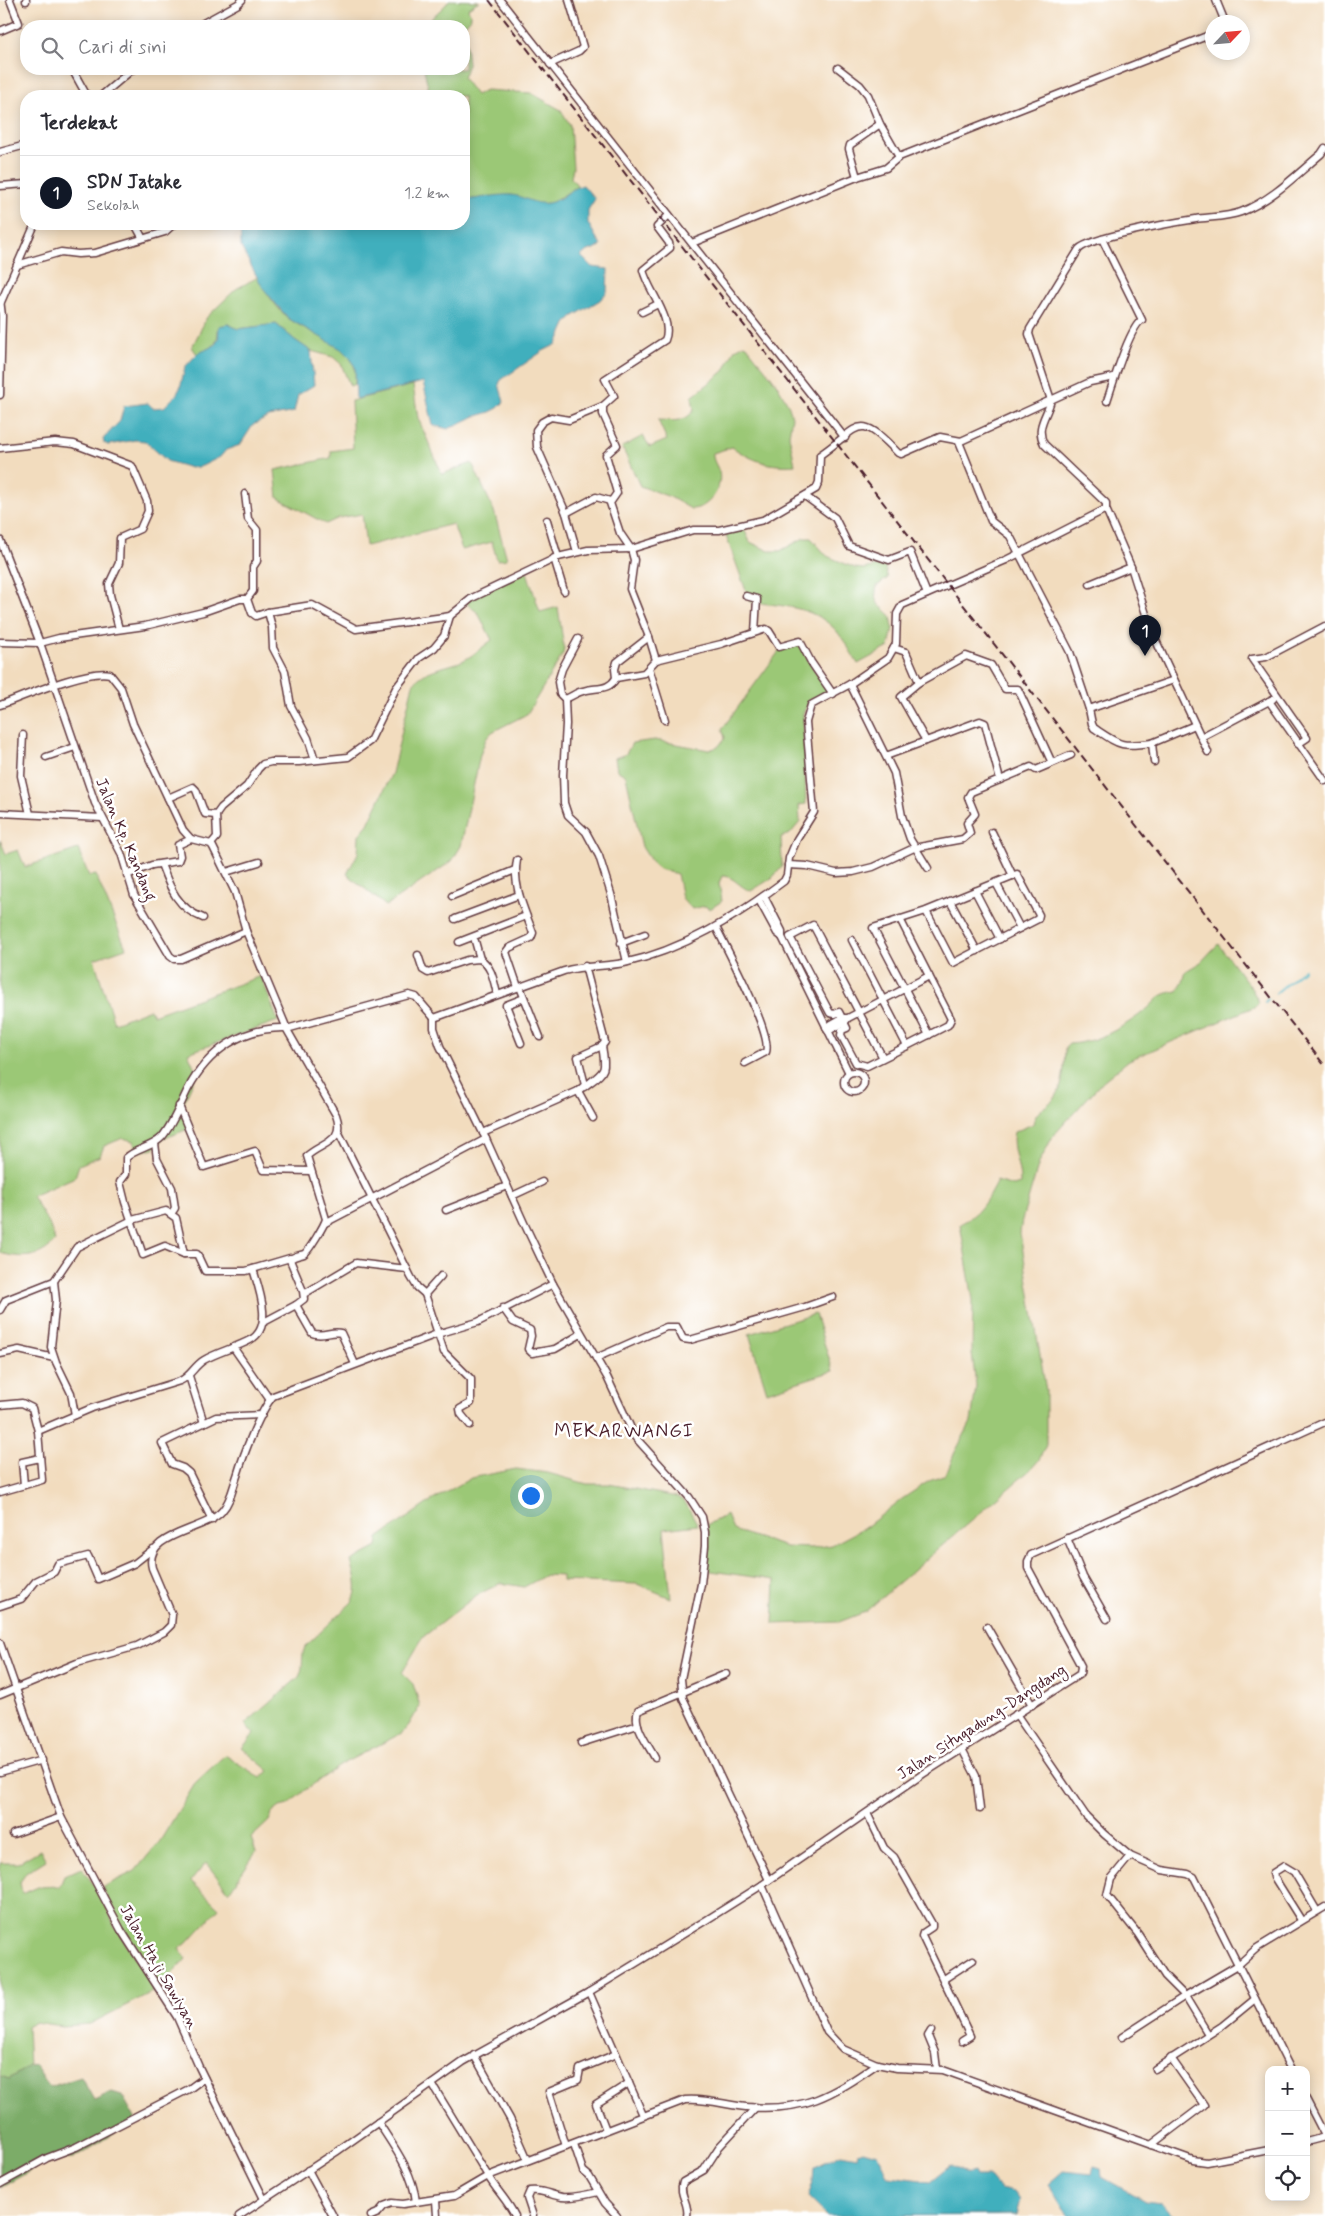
<!DOCTYPE html>
<html lang="id">
<head>
<meta charset="utf-8">
<style>
	body { margin:0; font-family:Mynerve,sans-serif; background:#f2f2f3; color:#2b2b33 }
	.controls { position:absolute; right:15px; bottom:15px; display:grid; overflow:hidden; border-radius:10px; box-shadow:0 2px 12px #0003 }
	.controls button { width:45px; height:45px; display:grid; place-items:center; padding:0; border:0; border-bottom:1px solid #e1e1e2; background:#fff; color:#2b2b33; font:25px sans-serif }
	.compass { position:absolute; left:1205px; top:15px; width:45px; height:45px; border-radius:50%; background:#fff; box-shadow:0 2px 12px #0003; rotate:64deg }
	.you { position:absolute; left:530px; top:1495px; width:18px; height:18px; margin:-12px; border:4px solid #fff; border-radius:50%; background:#1a73e8; box-shadow:0 0 0 8px #1a73e833 }
	.badge { display:grid; place-items:center; width:32px; height:32px; border-radius:50%; background:#111827; color:#fff; font-size:16px; font-weight:700 }
	.pin { position:absolute; translate:-50% -41px; filter:drop-shadow(0 1px 2px #0008) }
	.pin::after { content:''; position:absolute; top:26px; width:18px; height:15px; background:inherit; clip-path:polygon(0 0,100% 0,50% 100%) }
	.list { margin:0; padding:0; list-style:none }
	h2 { display:flex; justify-content:space-between; align-items:center; height:65px; margin:0; padding:0 20px; font-size:21px }
	h2 small { font-size:16px; font-weight:400; color:#7c7c81 }
	.list li { display:grid; grid-template-columns:32px 1fr auto; gap:15px; align-items:center; box-sizing:border-box; height:75px; padding:0 20px; border-top:1px solid #e1e1e2 }
	.list b { display:block; font-size:19px; white-space:nowrap }
	.list p { margin:0; font-size:16px; white-space:nowrap; color:#7c7c81 }
	.list em { font-size:16px; font-style:normal; color:#7c7c81 }
	.icon { flex:none; width:28px; height:28px; fill:none; stroke:currentColor; stroke-width:2; stroke-linecap:round; stroke-linejoin:round }
	.map { position:relative; flex:none; width:1325px; height:2216px; overflow:hidden }
	.search { position:absolute; background:#fff; box-shadow:0 2px 12px #0003; left:20px; top:20px; width:450px; height:55px; display:flex; align-items:center; gap:12px; box-sizing:border-box; padding:0 18px; border-radius:20px; color:#7c7c81; font-size:19px }
	.panel { position:absolute; background:#fff; box-shadow:0 2px 12px #0003; left:20px; top:90px; width:450px; height:140px; border-radius:20px }
	.map>svg:first-child { display:block }
</style>
</head>
<body>
<div class="map">
<svg width="1325" height="2216" viewBox="0 0 1325 2216">
	<rect width="100%" height="100%" fill="#fff"/>
	<filter id="ink" filterUnits="userSpaceOnUse"><feTurbulence type="fractalNoise" baseFrequency=".02" numOctaves="2"/><feDisplacementMap in="SourceGraphic" scale="10" xChannelSelector="R" yChannelSelector="G"/><feConvolveMatrix kernelMatrix="1 2 1 2 8 2 1 2 1" color-interpolation-filters="sRGB"/></filter>
	<filter id="wash" filterUnits="userSpaceOnUse"><feTurbulence type="fractalNoise" baseFrequency=".0096" numOctaves="4" result="noise"/><feDisplacementMap in="SourceGraphic" scale="20" xChannelSelector="R" yChannelSelector="G"/><feGaussianBlur stdDeviation="1.12" result="paint"/><feColorMatrix in="noise" values="0 0 0 0 0 0 0 0 0 0 0 0 0 0 0 0 0 1.4 0 .05"/><feComposite in="paint" operator="in"/></filter>
	<g filter="url(#wash)">
		<rect width="100%" height="100%" fill="#f2dcbe"/>
		<g fill="#9bc876" stroke="#727450">
			<path d="M449,0L479,1L468,8L471,18L464,26L468,64L463,78L476,95L486,90L531,93L561,110L570,125L573,168L571,178L578,186L551,203L539,204L528,202L511,195L464,200V96H430L424,69H464V26H427C431,15 443,10 449,0Z"/>
			<path d="M258,277C264,290 279,312 291,320C310,334 344,341 354,365C356,370 355,378 355,384L350,386L341,364L333,357L311,351L295,340L276,324L238,329L228,324L218,328C218,347 213,346 197,354L192,347L207,317L236,289Z"/>
			<path d="M743,345L747,346L776,383L789,406L792,417L789,435L795,465C770,467 753,461 732,447L713,453C712,460 717,465 719,472C723,488 709,509 691,509L670,497L640,486L622,447L643,436L650,447L667,440L658,420C673,420 684,424 694,410L692,397L724,371L735,349Z"/>
			<polygon points="413,385 418,418 442,474 472,463 494,511 507,559 497,560 492,542 462,550 453,524 366,546 362,514 339,518 326,524 278,498 275,470 331,458 331,451 353,448 351,401"/>
			<path d="M743,527L750,542L769,551H780L804,538H811L827,556L855,568L864,569L884,564L888,578L877,586C872,606 882,605 891,616L893,628L889,647L858,664C852,654 846,643 839,634C817,606 783,606 750,602L724,530Z"/>
			<path d="M526,569L540,612L558,607L564,648L563,654L527,714L492,732L486,739L480,755L461,846L452,861L386,906L347,874L358,853L359,835L368,824L392,773L413,684C426,668 445,668 462,661C473,656 482,647 492,640L478,613L466,603L481,590Z"/>
			<path d="M797,641L827,691L810,700L803,713L806,804L799,805L800,822L790,834L781,837L782,867L772,878L751,891C740,888 733,875 722,876L719,883L722,901L710,909L705,906L692,909L682,898L677,874L659,869L653,864L642,847L626,776L617,770L615,758L626,754L632,743L655,740L709,750L718,747L725,738L722,729L780,650Z"/>
			<path d="M0,840L6,854L18,850L25,867L78,849L89,876L96,875L126,948L94,959L114,1023L150,1009L153,1015L261,976L278,1021L188,1053L197,1073L182,1106L188,1129L163,1139L155,1148L138,1152L133,1141L123,1138L104,1146L100,1156L79,1165L75,1177L32,1196L50,1226L55,1241C41,1259 21,1259 0,1253Z"/>
			<path d="M1218,944L1250,986L1259,1002L1256,1006L1129,1060L1103,1081L1053,1136L1039,1163L1022,1220L1020,1233L1046,1391V1445L1039,1460L1030,1470L865,1612L839,1622L773,1624L775,1580L704,1570L706,1525L727,1515L733,1530L786,1547L813,1548L832,1545L866,1527L902,1499L929,1481L943,1476L948,1470L954,1454L971,1422L976,1386L972,1353L973,1300L960,1224C981,1213 986,1201 997,1181L1013,1186L1020,1184C1021,1167 1010,1148 1014,1132L1033,1124C1035,1110 1046,1108 1055,1098C1065,1085 1064,1063 1065,1048L1069,1044C1095,1043 1123,1028 1143,1012C1159,1001 1155,994 1178,991L1183,982L1186,971L1201,962Z"/>
			<polygon points="815,1314 833,1371 767,1392 749,1334"/>
			<path d="M516,1469L548,1473L587,1484H609L677,1497L685,1502L698,1525L664,1529L671,1598L637,1584L562,1581V1576L546,1575L524,1587L501,1583L477,1595L423,1637L402,1673L413,1684L420,1706L409,1725L402,1733L344,1763L305,1790L288,1805L280,1807L272,1813L269,1821L251,1838L256,1852L229,1892L206,1863L191,1881L219,1908L187,1943L179,1949L186,1959L174,1972L158,1985L117,1923L103,1887L135,1871L160,1841L196,1782L225,1755L261,1778L269,1771L242,1748L254,1734L245,1724L299,1677C305,1665 300,1658 305,1647L352,1602C360,1589 355,1576 351,1561L377,1547L378,1538L431,1501L471,1478Z"/>
			<polygon points="40,1850 46,1860 27,1872 20,1882 22,1894 38,1887 60,1886 64,1876 81,1868 99,1891 115,1927 156,1990 90,2024 62,2026 35,2022 27,2027 29,2066 9,2079 0,2076 0,1863 18,1863"/>
		</g>
		<polygon fill="#7cac67" stroke="#636649" points="35,2065 49,2087 81,2077 94,2100 112,2092 122,2095 136,2120 73,2159 51,2159 0,2188 0,2076 9,2079 29,2066"/>
		<g fill="#41afbd" stroke="#466774">
			<path d="M583,185L595,199L588,210V223L601,246L586,252L581,256L592,267L608,269L607,292L600,300L572,317L566,324L557,344L543,351L501,380L499,384L504,402L498,408L490,412L473,417L448,429L433,425L423,382L356,399L355,367L350,358L341,349L289,319L276,304L263,288L241,247L240,224H464V200C479,199 496,194 511,195C524,196 534,205 548,203C561,201 570,188 583,185Z"/>
			<polygon points="228,324 238,329 276,324 295,340 311,351 314,385 298,395 294,412 269,417 253,425 240,445 226,450 220,457 202,466 191,468 167,461 145,441 135,440 108,445 104,443 103,439 120,421 124,406 148,403 153,408 164,407 176,395 180,388 185,367 197,354 215,345 218,339 219,326"/>
			<path d="M863,2150L877,2154L889,2176L931,2181L951,2165C959,2170 962,2176 973,2172L975,2177H990L1000,2189L1014,2192L1020,2200L1016,2215L827,2216L808,2197L813,2182L814,2167L841,2154L857,2157L858,2152Z"/>
			<polygon points="1094,2167 1101,2169 1102,2177 1145,2201 1162,2203 1173,2216 1068,2216 1048,2184 1063,2171 1092,2174"/>
		</g>
		<g fill="none" stroke-linecap="round" stroke-linejoin="round">
			<g stroke="#41afbd" stroke-width="2">
				<polyline points="1276,993 1304,969"/>
				<polyline points="1265,1002 1268,999"/>
			</g>
		</g>
	</g>
	<g filter="url(#ink)">
		<g fill="none" stroke-linecap="round" stroke-linejoin="round">
			<g stroke="#633b41" stroke-width="9">
				<g id="minor">
					<polyline points="26,0 26,1"/>
					<polyline points="500,0 845,438"/>
					<polyline points="1216,0 1225,22"/>
					<polyline points="198,26 238,4 242,0"/>
					<polyline points="0,31 19,23 10,0"/>
					<polyline points="550,64 579,51 583,47 569,0"/>
					<polyline points="838,68 860,85 868,95 880,124 899,157"/>
					<polyline points="72,69 87,96"/>
					<polyline points="101,96 133,69"/>
					<polyline points="0,152 26,145"/>
					<polyline points="857,177 849,149 850,145 880,124"/>
					<polyline points="0,186 26,184"/>
					<polyline points="135,224 142,237"/>
					<path d="M1102,239L1142,320C1130,326 1112,386 1107,401"/>
					<polyline points="692,243 857,177 886,168 899,157 1212,34"/>
					<polyline points="17,265 61,252 78,254 95,253 165,232 174,224"/>
					<polyline points="0,299 2,316 0,395"/>
					<polyline points="1,302 35,224"/>
					<polyline points="642,312 658,304"/>
					<polyline points="959,442 991,521 1010,536 1070,652 1089,709 1174,680"/>
					<polyline points="0,448 55,442 74,444 132,466 147,501 148,511 140,529 120,538 119,563 109,584 110,595 119,629"/>
					<polyline points="805,496 835,518 849,546 889,560 910,552 927,594"/>
					<polyline points="1106,509 1131,567 1151,630 1208,752"/>
					<polyline points="566,513 596,497 610,501"/>
					<polyline points="547,520 558,557"/>
					<polyline points="0,540 40,643 95,803 121,853 134,895 170,956 174,959 181,959 246,931 285,1024 286,1028 290,1028 409,995 416,997 434,1018"/>
					<polyline points="577,552 566,513 537,447 536,430 542,422 551,417 569,420 603,406"/>
					<polyline points="554,558 564,591"/>
					<polyline points="1090,584 1131,567"/>
					<polyline points="746,596 757,599 755,632"/>
					<path d="M247,599L252,613L256,616L268,612L312,605L356,629L444,617L450,616L472,598L558,557L588,550L631,549L693,530H719L763,520L816,489L819,482L820,455C861,427 857,410 898,453L901,454L940,437L961,441L1090,382L1114,377"/>
					<polyline points="268,612 272,627 273,648 285,671 291,706 308,738 315,760"/>
					<polyline points="578,639 562,669 558,682 560,694 565,699 566,724 563,775 564,803 568,815 586,832 599,856 611,894 627,962"/>
					<polyline points="0,642 40,643 59,638 145,626 203,612 240,599 247,599 253,591 253,567 257,561 257,530 248,519 245,494"/>
					<polyline points="894,648 906,652 919,682 901,697 926,741 980,721 985,723 1000,780"/>
					<polyline points="656,660 721,644 766,629 769,631 779,647 800,641 811,662 833,694"/>
					<polyline points="649,668 665,720"/>
					<path d="M616,678L644,673L656,660L649,637L630,589L634,560L631,549L620,533L610,503L617,493L606,455L617,445L603,414V406L614,396L605,379L665,340C674,319 648,291 643,270L670,248L669,243L657,227L669,215"/>
					<polyline points="919,682 966,656 991,665 1005,689 1018,689 1052,763"/>
					<polyline points="850,684 894,773 902,816 910,839 928,868"/>
					<path d="M565,699C571,697 577,692 583,691C596,687 609,691 616,678L615,669L617,662L649,637"/>
					<polyline points="1269,701 1325,781"/>
					<path d="M0,705C22,697 89,668 110,674L121,688L133,724L183,830L191,839L211,844L213,847L235,892L246,931"/>
					<path d="M1089,709L1092,724L1094,728C1121,746 1120,747 1152,743"/>
					<polyline points="23,735 21,776 30,814"/>
					<polyline points="1201,737 1273,699"/>
					<polyline points="1298,744 1307,738 1252,659 1266,657 1325,626"/>
					<polyline points="886,756 926,741"/>
					<polyline points="46,757 75,747"/>
					<polyline points="1154,762 1152,743 1195,725"/>
					<polyline points="168,798 193,787 196,790 205,814 216,815"/>
					<polyline points="0,813 102,818"/>
					<polyline points="992,832 1013,876"/>
					<polyline points="211,844 217,837 216,815 221,808 247,786 258,769 263,764 271,762 299,762 348,757 370,741 396,688 419,658 434,648 444,636 450,616"/>
					<path d="M517,860C512,886 525,910 533,933L531,938L509,948L506,952L518,987"/>
					<path d="M161,864C170,888 177,908 203,918"/>
					<polyline points="788,865 807,866 836,873 853,872 873,867 914,848 963,839 970,833 967,823 975,814 968,797 971,792 1031,767 1036,770 1071,755"/>
					<polyline points="226,872 259,862"/>
					<polyline points="127,875 152,865 178,861 180,856 178,845 191,839"/>
					<polyline points="996,883 1020,928"/>
					<polyline points="975,891 1000,939"/>
					<polyline points="452,896 515,870"/>
					<polyline points="764,896 782,931 782,937 849,1073"/>
					<polyline points="759,900 777,933 782,937"/>
					<polyline points="950,901 977,951"/>
					<polyline points="926,911 953,963 1038,919 1039,915 1017,874 926,911 873,928 929,1035"/>
					<polyline points="455,919 519,895"/>
					<polyline points="900,919 951,1019 948,1025 907,1046"/>
					<path d="M716,927C726,948 773,1034 766,1052L745,1063"/>
					<polyline points="852,940 907,1046 867,1066 856,1063 841,1035 842,1030 847,1028 839,1012 835,1014 830,1013 790,937 813,925 883,1058"/>
					<polyline points="475,941 480,959"/>
					<polyline points="459,942 526,916"/>
					<polyline points="621,943 645,934"/>
					<path d="M418,955L423,970L428,973L467,960L480,959C492,966 494,982 497,994"/>
					<polyline points="520,987 540,1037"/>
					<path d="M434,1018L564,971C584,965 604,967 624,963C683,950 736,917 784,881L787,875L789,858L797,839L814,812L806,722L811,705L850,684L888,658L896,644L897,614L902,605L1006,560L1106,509V503L1044,444C1035,427 1047,416 1051,400L1029,334L1030,329L1079,249C1091,237 1176,222 1196,219C1211,217 1228,217 1241,212C1272,200 1296,175 1321,154L1325,148"/>
					<polyline points="434,1018 434,1028 440,1046 486,1139 524,1223 553,1284 607,1377 635,1437 689,1497 702,1517 705,1532 705,1546 701,1584 681,1679 683,1698 769,1880"/>
					<polyline points="826,1027 842,1018 846,1018"/>
					<polyline points="828,1031 845,1022 848,1018 929,976"/>
					<polyline points="521,1043 506,1005 524,998"/>
					<circle cx="854" cy="1082" r="10"/>
					<path d="M584,1087C605,1071 607,1073 602,1046"/>
					<polyline points="578,1091 593,1118"/>
					<polyline points="179,1106 204,1167 255,1151 263,1170 311,1171"/>
					<polyline points="338,1131 411,1277 417,1287 425,1294"/>
					<polyline points="483,1133 578,1091 585,1085 578,1057 602,1046 605,1042 585,966"/>
					<polyline points="155,1143 157,1159 172,1188 175,1208 171,1214"/>
					<polyline points="512,1196 542,1182"/>
					<polyline points="446,1210 507,1186"/>
					<polyline points="325,1223 486,1139"/>
					<path d="M184,1254L165,1246L143,1255L125,1202L120,1182L126,1174V1158C136,1148 152,1148 162,1137C173,1124 180,1105 188,1089C208,1051 242,1027 286,1028L336,1115C346,1142 321,1143 307,1156L326,1219C325,1224 309,1251 304,1254C299,1256 294,1255 290,1260L303,1291L304,1299L296,1305L264,1322"/>
					<polyline points="441,1276 425,1294 444,1352 471,1379 471,1403 460,1409 461,1414 470,1425"/>
					<polyline points="54,1281 56,1300 51,1347 56,1362 71,1393 75,1415"/>
					<polyline points="304,1294 356,1263 407,1269"/>
					<path d="M296,1305L312,1333C323,1338 331,1330 341,1333L355,1364"/>
					<polyline points="503,1308 513,1322 530,1330 531,1336 528,1349 532,1353 555,1349 581,1334"/>
					<polyline points="0,1310 6,1300 54,1281 77,1247 132,1220 166,1211 176,1218 184,1254 197,1254 205,1271 246,1271 290,1258"/>
					<polyline points="233,1347 270,1400"/>
					<polyline points="0,1354 19,1350 54,1358"/>
					<polyline points="596,1358 666,1327 677,1327 683,1339 690,1340 805,1307 833,1297"/>
					<polyline points="189,1376 204,1423"/>
					<polyline points="0,1405 22,1403 32,1408 38,1431 42,1480 0,1492"/>
					<path d="M38,1431L92,1408L180,1381C191,1376 194,1366 204,1360C218,1352 235,1348 250,1340C274,1328 259,1289 253,1269"/>
					<polyline points="24,1485 22,1462 40,1458"/>
					<polyline points="212,1520 189,1473 183,1468 172,1464 162,1443 216,1417 262,1415"/>
					<polyline points="1067,1538 1083,1577 1107,1619"/>
					<polyline points="0,1606 21,1599 36,1581 54,1572 58,1564 88,1556 98,1579 135,1563 153,1549"/>
					<polyline points="987,1627 1032,1705"/>
					<polyline points="0,1643 61,1817 121,1930 177,2017 199,2067 264,2199"/>
					<path d="M0,1695L77,1663L137,1646L164,1632L171,1625L172,1615L152,1568C143,1532 204,1532 222,1511C231,1501 233,1487 237,1476C243,1456 260,1411 273,1396L437,1334L478,1322L553,1284"/>
					<polyline points="1016,1714 1086,1816 1104,1834 1130,1856 1162,1870 1188,1874 1194,1877 1291,2070"/>
					<polyline points="581,1743 638,1725"/>
					<polyline points="962,1749 976,1776 980,1809"/>
					<path d="M655,1758C649,1746 632,1725 638,1711L726,1674"/>
					<polyline points="0,1772 42,1760"/>
					<polyline points="867,1813 884,1848 894,1857 932,1924 932,1927 923,1933 922,1936 970,2036 962,2041"/>
					<polyline points="13,1834 61,1817"/>
					<polyline points="1130,1856 1111,1879 1107,1895 1138,1934 1165,1976 1185,1996 1208,2034"/>
					<polyline points="762,1885 827,2032 843,2049 877,2064 897,2068 943,2070 1193,2160 1207,2162 1269,2150"/>
					<polyline points="1301,1920 1274,1877 1273,1873 1284,1866 1294,1872 1317,1911"/>
					<polyline points="944,1979 973,1960"/>
					<polyline points="589,1992 643,2115"/>
					<polyline points="931,2031 928,2036 935,2053 937,2069"/>
					<polyline points="1122,2037 1185,1996 1238,1965 1257,1948 1325,1907"/>
					<polyline points="474,2055 510,2119 528,2160"/>
					<polyline points="1155,2069 1222,2026 1255,1999"/>
					<path d="M432,2084L488,2176L685,2100C706,2098 725,2105 746,2107C804,2112 831,2096 877,2064"/>
					<polyline points="1306,2099 1325,2136"/>
					<path d="M378,2122C394,2147 413,2172 416,2202"/>
					<polyline points="606,2130 596,2104 629,2083"/>
					<polyline points="1306,2142 1325,2137"/>
					<polyline points="574,2144 583,2171 589,2176 605,2203 617,2216"/>
					<polyline points="1151,2145 1204,2105 1171,2058"/>
					<polyline points="566,2146 549,2092 578,2080 580,2069 616,2054"/>
					<polyline points="308,2170 333,2216"/>
					<polyline points="0,2184 47,2158 76,2147 189,2089 204,2078"/>
					<polyline points="436,2200 437,2216"/>
					<polyline points="239,2216 336,2152 463,2062 589,1992 708,1919 762,1885 923,1774 1080,1674 1081,1666 1028,1568 1028,1561 1031,1555 1325,1422"/>
					<path d="M371,2216L378,2213L384,2206L392,2203L403,2204L454,2196L488,2176C496,2190 508,2201 515,2216"/>
					<path d="M533,2216L527,2198L530,2191C542,2189 550,2195 562,2197C574,2198 586,2195 598,2192"/>
					<path d="M687,2216C690,2204 678,2194 683,2182L704,2170L719,2147L756,2107"/>
				</g>
			</g>
			<use href="#minor" stroke="#fff" stroke-width="6"/>
			<polyline stroke="#4a1f2b" stroke-width="2" stroke-dasharray="8 4" stroke-linecap="butt" points="489,0 1325,1066"/>
		</g>
	</g>
	<g text-anchor="middle" stroke-width="5" stroke-linejoin="round" paint-order="stroke">
		<g font-size="16" fill="#4a1f2b" stroke="#fff">
			<text transform="translate(127 839) rotate(67)" y="6">Jalan Kp. Kandang</text>
			<text transform="translate(981 1721) rotate(-33)" y="6">Jalan Situgadung-Dangdang</text>
			<text transform="translate(160 1966) rotate(60)" y="6">Jalan Haji Sawiyan</text>
		</g>
		<g font-size="19" letter-spacing="1" fill="#4a1f2b" stroke="#fff">
			<text x="624" y="1437">MEKARWANGI</text>
		</g>
	</g>
</svg>
<div class="controls">
<button>+</button>
<button>−</button>
<button><svg class="icon" aria-label="locate" viewBox="0 0 24 24"><circle cx="12" cy="12" r="6"/><path d="M12 2v4M12 18v4M2 12h4M18 12h4"/></svg></button>
</div>
<svg class="compass" viewBox="-18 -18 36 36"><path d="M0-13l5 13h-10z" fill="#e53935"/><path d="M0 13l5-13h-10z" fill="#7c7c81"/></svg>
<div class="you"></div>
<div class="pin badge" style="left:1145px;top:656px">1</div>
<div class="search"><svg class="icon" aria-label="search" viewBox="0 0 24 24"><circle cx="10" cy="10" r="6"/><path d="M15 15l6 6"/></svg>Cari di sini</div>
<section class="panel">
<h2>Terdekat<small></small></h2>
<ul class="list">
<li><span class="badge">1</span><div><b>SDN Jatake</b><p>Sekolah</p></div><em>1.2 km</em></li>
</ul>
</section>
</div>
</body>
</html>
